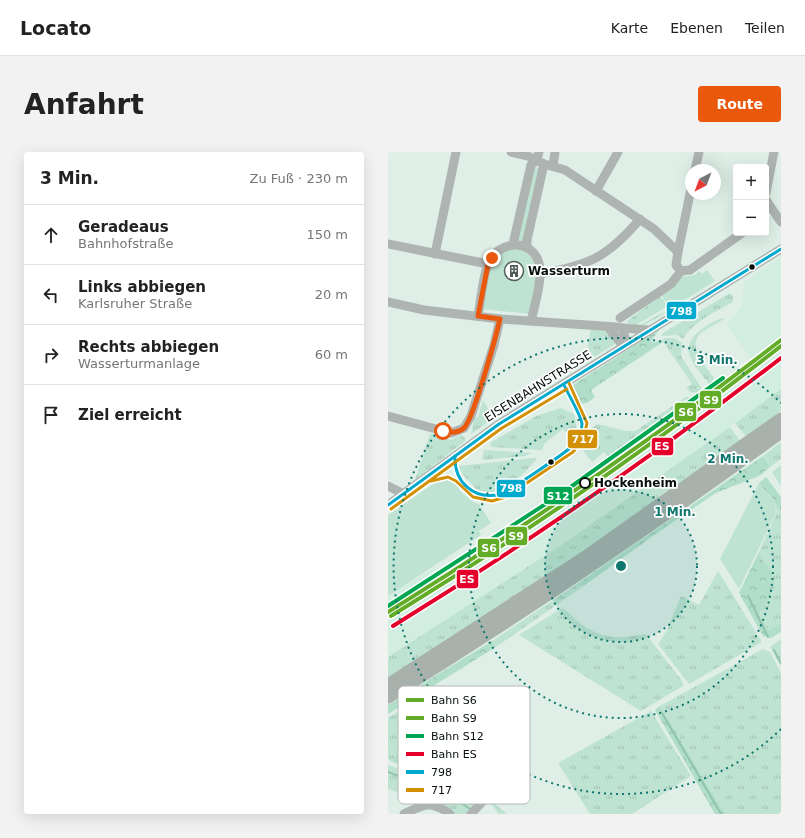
<!DOCTYPE html>
<html lang="de">
<head>
<meta charset="utf-8">
<style>
	body { margin:0; font-family:"DejaVu Sans",sans-serif; background:#f2f2f2; color:#222 }
	.controls { position:absolute; right:12px; top:12px; display:grid; overflow:hidden; border-radius:4px; box-shadow:0 4px 16px #0002 }
	.controls button { width:36px; height:36px; display:grid; place-items:center; padding:0; border:0; border-bottom:1px solid #e0e0e0; background:#fff; color:#222; font:20px sans-serif }
	.compass { position:absolute; left:297px; top:12px; width:36px; height:36px; border-radius:50%; background:#fff; box-shadow:0 4px 16px #0002; rotate:221deg }
	.stop { position:absolute; width:12px; height:12px; margin:-9px; border:3px solid #ea580c; border-radius:50%; background:#fff }
	.stop.end { background:#ea580c; border-color:#fff; box-shadow:0 1px 4px #0008 }
	.list { margin:0; padding:0; list-style:none }
	h2 { display:flex; justify-content:space-between; align-items:center; height:52px; margin:0; padding:0 16px; font-size:17px }
	h2 small { font-size:13px; font-weight:400; color:#767676 }
	.list li { display:grid; grid-template-columns:26px 1fr auto; gap:12px; align-items:center; box-sizing:border-box; height:60px; padding:0 16px; border-top:1px solid #e0e0e0 }
	.list b { display:block; font-size:15px; white-space:nowrap }
	.list p { margin:0; font-size:13px; white-space:nowrap; color:#767676 }
	.list em { font-size:13px; font-style:normal; color:#767676 }
	.icon { flex:none; width:22px; height:22px; fill:none; stroke:currentColor; stroke-width:2; stroke-linecap:round; stroke-linejoin:round }
	.map { position:relative; flex:none; width:393px; height:662px; overflow:hidden; border-radius:4px }
	header { display:flex; align-items:center; gap:24px; box-sizing:border-box; height:56px; padding:0 20px; background:#fff; border-bottom:1px solid #e0e0e0 }
	header strong { font-size:19px }
	nav { display:flex; gap:22px; margin-inline-start:auto; font-size:14px }
	.intro { display:flex; align-items:center; justify-content:space-between; box-sizing:border-box; height:96px; padding:0 24px }
	h1 { margin:0; font-size:28px }
	.button { padding:10px 18px; border-radius:4px; background:#ea580c; color:#fff; font-size:14px; font-weight:700 }
	main { display:flex; gap:24px; padding:0 24px }
	aside { flex:1; background:#fff; border-radius:4px; box-shadow:0 4px 16px #0002 }
	.map>svg:first-child { display:block }
</style>
</head>
<body>
<header>
<strong>Locato</strong>
<nav><a>Karte</a><a>Ebenen</a><a>Teilen</a></nav>
</header>
<div class="intro"><h1>Anfahrt</h1><a class="button">Route</a></div>
<main>
<aside>
<h2>3 Min.<small>Zu Fuß · 230 m</small></h2>
<ul class="list">
<li><svg class="icon" aria-label="ahead" viewBox="0 0 24 24"><path d="M12 20V5M6 11l6-6 6 6"/></svg><div><b>Geradeaus</b><p>Bahnhofstraße</p></div><em>150 m</em></li>
<li><svg class="icon" aria-label="left" viewBox="0 0 24 24"><path d="M17 20v-9H6M10 6l-5 5 5 5"/></svg><div><b>Links abbiegen</b><p>Karlsruher Straße</p></div><em>20 m</em></li>
<li><svg class="icon" aria-label="right" viewBox="0 0 24 24"><path d="M7 20v-9h11M14 6l5 5-5 5"/></svg><div><b>Rechts abbiegen</b><p>Wasserturmanlage</p></div><em>60 m</em></li>
<li><svg class="icon" aria-label="arrive" viewBox="0 0 24 24"><path d="M6 21V4h12l-3 4 3 4H6"/></svg><div><b>Ziel erreicht</b></div></li>
</ul>
</aside>
<div class="map">
<svg width="393" height="662" viewBox="0 0 393 662">
	<defs>
		<pattern id="grass-tufts" width="24" height="20" patternUnits="userSpaceOnUse"><rect width="24" height="20" fill="#bfe3d2"/><path d="M3 7l-1-3M5 7V3M7 7l1-3M15 17l-1-3M17 17v-4M19 17l1-3" fill="none" stroke="#a3c2b3"/></pattern>
		<pattern id="forest-crowns" width="20" height="18" patternUnits="userSpaceOnUse"><rect width="20" height="18" fill="#b1dec9"/><path d="M2 6a3 3 0 1 1 6 0M12 15a3 3 0 1 1 6 0" fill="none" stroke="#97bdab"/></pattern>
	</defs>
	<rect width="100%" height="100%" fill="#dfefe7"/>
	<polygon fill="#d2eee0" points="393,105 393,237 274,324 172,394 0,505 0,444 47,415 51,420 40,427 43,431 62,419 226,309 305,253 304,251 363,207 339,172 354,154 356,130"/>
	<g fill="url(#grass-tufts)">
		<polygon points="347,121 289,157 279,160 251,176 250,174 278,159 288,156"/>
		<path d="M342,141L345,144V150C327,160 306,169 295,187L289,183L273,184L275,181Z"/>
		<polygon points="272,144 280,154 248,173 240,172 239,169"/>
		<path d="M334,166L336,167C329,172 319,176 312,182C299,194 319,216 326,226L322,233C316,225 306,215 302,205C294,185 320,172 334,166Z"/>
		<polygon points="203,176 221,179 226,185 227,192 206,205 198,206"/>
		<polygon points="278,186 286,186 294,191 293,204 314,237 310,241 302,240 298,236 304,232 274,188"/>
		<polygon points="393,237 393,259 358,285 347,271"/>
		<path d="M298,245H311L304,250L302,249L221,306L216,300L204,310L193,296C194,285 200,277 210,272L238,279H247Z"/>
		<polygon points="95,248 106,266 83,282 86,267 90,265"/>
		<polygon points="173,256 186,262 189,277 184,288 175,277 157,291 154,298 103,295 102,291 148,264"/>
		<polygon points="342,275 352,289 209,390 0,526 0,505 172,394"/>
		<polygon points="42,282 45,282 63,288 73,283 77,286 77,289 27,328"/>
		<polygon points="393,290 393,307 382,315 375,304"/>
		<polygon points="96,298 145,301 137,304 95,308 94,307"/>
		<polygon points="146,306 149,307 134,323 109,340 90,339 74,322 71,314"/>
		<polygon points="387,349 393,358 393,471 381,478 371,463 377,450 385,441 370,402 389,360"/>
		<polygon points="330,419 374,490 301,532 270,492 279,478 293,444 311,453"/>
		<polygon points="197,433 108,495 104,489 186,434"/>
		<path d="M174,456C181,460 187,467 193,472C218,489 230,486 258,482L295,530V534L253,559L131,483Z"/>
		<polygon points="393,487 393,515 382,495"/>
		<polygon points="375,497 382,500 393,521 393,662 337,662 272,554"/>
		<polygon points="26,549 38,553 4,610 0,607 0,566"/>
		<polygon points="263,559 303,624 244,662 202,662 170,611"/>
		<path d="M0,613C30,624 61,632 87,651L78,662H66L46,649H33L0,637Z"/>
		<polygon points="107,646 107,652 119,662 111,662 102,651"/>
	</g>
	<g fill="url(#forest-crowns)">
		<polygon points="272,177 263,189 265,191 274,188 275,190 203,238 207,245 199,251 192,252 186,242 185,233"/>
		<polygon points="375,304 382,315 373,323 328,341 269,381 197,433 186,434"/>
		<polygon points="378,325 393,345 393,358 371,331"/>
		<path d="M370,402C377,411 393,429 384,441C378,450 375,453 371,463L381,478L393,471V480L383,486L375,484L351,441Z"/>
		<polygon points="104,489 108,495 0,562 0,553"/>
		<polygon points="38,553 64,555 46,589 94,603 116,564 119,567 81,633 100,641 114,635 97,645 89,645 41,621 4,610"/>
		<polygon points="272,554 337,662 327,662 267,558"/>
	</g>
	<g fill="#bfe3d2">
		<polygon points="147,14 152,17 137,91 129,89"/>
		<polygon points="118,97 138,98 149,113 143,162 93,157 105,108"/>
		<polygon points="319,118 327,129 290,152 281,154 273,143 285,136 293,125 307,123 311,119 314,122"/>
		<polygon points="393,313 393,334 384,320"/>
		<polygon points="60,322 70,332 72,339 85,350 91,352 103,371 91,379 93,383 0,444 0,363"/>
		<polygon points="371,331 387,349 388,361 351,437 332,407"/>
	</g>
	<g fill="none" stroke-linecap="round" stroke-linejoin="round">
		<g stroke="#91c4ac" stroke-width="2">
			<polyline points="360,444 380,485"/>
			<polyline points="386,498 393,511"/>
			<polyline points="274,561 333,662"/>
			<polyline points="0,620 58,642 84,658"/>
		</g>
		<g stroke="#aeb4b1" stroke-width="9">
			<polyline points="123,0 140,4 156,12 177,18 266,77 290,100 288,113 293,119"/>
			<polyline points="165,14 167,0"/>
			<polyline points="307,18 311,0"/>
			<polyline points="208,39 230,0"/>
			<polyline points="378,41 386,0"/>
			<polyline points="378,48 393,70"/>
			<polyline points="0,92 100,112"/>
			<polyline points="125,92 143,13 149,7 151,0"/>
			<polyline points="139,95 139,88 156,12"/>
			<polyline points="290,100 303,37"/>
			<polyline points="47,102 68,0"/>
			<polyline points="293,119 302,118 354,81"/>
			<path d="M152,122C201,113 219,106 252,67"/>
			<polyline points="0,150 36,158 112,167 228,175 234,176 238,189 235,194"/>
			<path d="M90,164C93,148 94,128 100,112C108,90 143,84 151,111C155,125 147,153 143,169"/>
			<polyline points="232,166 283,132 293,119"/>
			<polyline points="220,175 235,194"/>
			<polyline points="234,176 261,178"/>
			<polyline points="0,264 63,281 76,276 83,264 106,193 112,167"/>
			<polyline points="0,334 16,342"/>
			<polyline points="0,353 111,272 393,97"/>
			<path d="M16,662C36,652 43,648 62,662"/>
			<polyline points="83,662 94,650"/>
		</g>
		<g stroke="#a8b1ac" stroke-width="13">
			<polyline points="0,533 196,406 393,267"/>
			<path d="M0,545C134,462 265,373 393,280"/>
		</g>
		<g stroke="#fff" stroke-width="6">
			<g id="bus-1">
				<path d="M67,304C66,330 86,349 113,342C121,339 174,303 182,296C188,290 194,281 194,272C193,263 180,242 176,233"/>
				<polyline points="0,353 111,272 393,97"/>
			</g>
		</g>
		<g stroke="#fff" stroke-width="6">
			<g id="bus-2">
				<polyline points="43,329 60,325 68,329 85,345 104,349 118,345 185,300 196,285 199,271 181,231"/>
				<polyline points="3,357 114,276 179,237"/>
			</g>
		</g>
		<use href="#bus-1" stroke="#00a9ce" stroke-width="3"/>
		<use href="#bus-2" stroke="#d39002" stroke-width="3"/>
		<g stroke="#fff" stroke-width="7">
			<path id="rail-1" d="M0,460C136,376 267,286 393,188"/>
		</g>
		<g stroke="#fff" stroke-width="7">
			<path id="rail-2" d="M3,464C138,381 268,292 393,194"/>
		</g>
		<g stroke="#fff" stroke-width="7">
			<polyline id="rail-3" points="0,454 170,344 335,226"/>
		</g>
		<g stroke="#fff" stroke-width="7">
			<path id="rail-4" d="M5,474C139,391 269,302 393,206"/>
		</g>
		<use href="#rail-1" stroke="#63ac27" stroke-width="4"/>
		<use href="#rail-2" stroke="#63ac27" stroke-width="4"/>
		<use href="#rail-3" stroke="#00a651" stroke-width="4"/>
		<use href="#rail-4" stroke="#e4002b" stroke-width="4"/>
	</g>
	<g fill="none" stroke-linecap="round" stroke-linejoin="round">
		<path stroke="#ea580c" stroke-width="5" d="M55,279C62,281 70,281 76,276C85,268 108,184 112,167L90,164L100,112L104,106"/>
	</g>
	<circle cx="233" cy="414" r="76" fill="#0f766e" fill-opacity=".12"/>
	<g fill="none" stroke="#0f766e" stroke-width="2" stroke-dasharray="2 4">
		<circle cx="233" cy="414" r="76"/>
		<circle cx="233" cy="414" r="152"/>
		<path d="M393 577A228 228 0 1 1 393 251"/>
	</g>
	<defs>
		<g id="building-ring" transform="scale(1)"><circle r="9.5" fill="#fff" stroke="#525e58" stroke-width="1.5"/><path d="M-4-6H4V6H1V3H-1V6H-4ZM-2.5-4.3h1.7v1.8h-1.7ZM.8-4.3h1.7v1.8H.8ZM-2.5-1h1.7V.8h-1.7ZM.8-1h1.7V.8H.8Z" fill="#525e58"/></g>
	</defs>
	<g fill-rule="evenodd">
		<use href="#building-ring" x="126" y="119"/>
	</g>
	<g fill="#06100b" stroke="#fff" stroke-width="1.5">
		<circle cx="364" cy="115" r="3.5"/>
		<circle cx="163" cy="310" r="3.5"/>
	</g>
	<circle fill="#fff" stroke="#06100b" stroke-width="2" cx="197" cy="331" r="5"/>
	<g text-anchor="middle" stroke-width="3.5" stroke-linejoin="round" paint-order="stroke">
		<g font-size="12" font-weight="bold" fill="#06100b" stroke="#fff" text-anchor="start">
			<text x="140" y="123">Wasserturm</text>
		</g>
		<g font-size="12" fill="#06100b" stroke="#fff">
			<text transform="translate(150 234) rotate(-32)" y="4">EISENBAHNSTRASSE</text>
		</g>
		<g font-size="12" font-weight="bold" fill="#06100b" stroke="#fff" text-anchor="start">
			<text x="206" y="335">Hockenheim</text>
		</g>
	</g>
	<rect x="10" y="534" width="132" height="118" rx="6" fill="#fff" stroke="#b4b7b6" stroke-width="1"/>
	<rect x="18" y="546" width="18" height="4" fill="#63ac27"/>
	<rect x="18" y="564" width="18" height="4" fill="#63ac27"/>
	<rect x="18" y="582" width="18" height="4" fill="#00a651"/>
	<rect x="18" y="600" width="18" height="4" fill="#e4002b"/>
	<rect x="18" y="618" width="18" height="4" fill="#00a9ce"/>
	<rect x="18" y="636" width="18" height="4" fill="#d39002"/>
	<g font-size="11" fill="#06100b">
		<text x="43" y="552">Bahn S6</text>
		<text x="43" y="570">Bahn S9</text>
		<text x="43" y="588">Bahn S12</text>
		<text x="43" y="606">Bahn ES</text>
		<text x="43" y="624">798</text>
		<text x="43" y="642">717</text>
	</g>
	<circle cx="233" cy="414" r="6" fill="#0f766e" stroke="#fff" stroke-width="2"/>
	<g font-size="12" text-anchor="middle" font-weight="bold" fill="#0f766e" stroke="#fff" stroke-width="3.5" stroke-linejoin="round" paint-order="stroke">
		<text x="329" y="212">3 Min.</text>
		<text x="340" y="311">2 Min.</text>
		<text x="287" y="364">1 Min.</text>
	</g>
	<g stroke="#fff" stroke-width="1.5">
		<rect x="278" y="149" width="31" height="19" rx="4" fill="#00a9ce"/>
		<rect x="311" y="238" width="23" height="19" rx="4" fill="#63ac27"/>
		<rect x="286" y="250" width="23" height="20" rx="4" fill="#63ac27"/>
		<rect x="179" y="277" width="31" height="20" rx="4" fill="#d39002"/>
		<rect x="263" y="285" width="23" height="19" rx="4" fill="#e4002b"/>
		<rect x="108" y="327" width="30" height="19" rx="4" fill="#00a9ce"/>
		<rect x="155" y="334" width="30" height="19" rx="4" fill="#00a651"/>
		<rect x="117" y="374" width="23" height="20" rx="4" fill="#63ac27"/>
		<rect x="89" y="386" width="23" height="20" rx="4" fill="#63ac27"/>
		<rect x="68" y="417" width="23" height="20" rx="4" fill="#e4002b"/>
	</g>
	<g font-size="11" text-anchor="middle" font-weight="bold" fill="#fff">
		<text x="293" y="163">798</text>
		<text x="323" y="252">S9</text>
		<text x="298" y="264">S6</text>
		<text x="195" y="291">717</text>
		<text x="274" y="298">ES</text>
		<text x="123" y="340">798</text>
		<text x="170" y="348">S12</text>
		<text x="128" y="388">S9</text>
		<text x="101" y="400">S6</text>
		<text x="79" y="431">ES</text>
	</g>
</svg>
<div class="controls">
<button>+</button>
<button>−</button>
</div>
<svg class="compass" viewBox="-18 -18 36 36"><path d="M0-13l5 13h-10z" fill="#e53935"/><path d="M0 13l5-13h-10z" fill="#767676"/></svg>
<div class="stop" style="left:55px;top:279px"></div>
<div class="stop end" style="left:104px;top:106px"></div>
</div>
</main>
</body>
</html>
